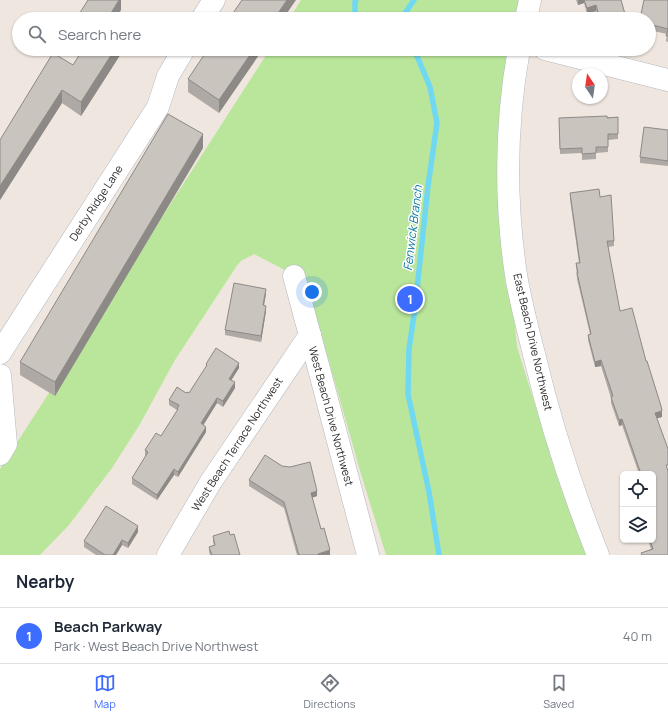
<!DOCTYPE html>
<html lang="en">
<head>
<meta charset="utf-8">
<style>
	body { margin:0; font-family:Manrope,sans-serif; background:#f2f2f3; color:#1f2937 }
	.controls { position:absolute; right:12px; bottom:12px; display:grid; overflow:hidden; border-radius:6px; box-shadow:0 1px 3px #0004 }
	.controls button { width:36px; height:36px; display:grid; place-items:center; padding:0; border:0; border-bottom:1px solid #e0e1e3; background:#fff; color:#1f2937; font:20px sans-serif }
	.compass { position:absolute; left:572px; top:68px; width:36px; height:36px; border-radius:50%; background:#fff; box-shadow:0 1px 3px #0004; rotate:347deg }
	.you { position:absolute; left:312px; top:292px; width:14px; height:14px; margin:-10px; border:3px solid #fff; border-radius:50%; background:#1a73e8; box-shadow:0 0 0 6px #1a73e833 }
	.badge { display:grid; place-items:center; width:26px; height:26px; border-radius:50%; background:#3d6dfe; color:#fff; font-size:13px; font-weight:700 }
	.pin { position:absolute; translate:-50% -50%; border:2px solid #fff; box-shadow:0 1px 4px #0006 }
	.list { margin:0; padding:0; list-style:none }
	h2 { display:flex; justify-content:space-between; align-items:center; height:52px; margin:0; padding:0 16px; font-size:17px }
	h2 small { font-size:13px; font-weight:400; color:#747a83 }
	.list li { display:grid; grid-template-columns:26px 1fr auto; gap:12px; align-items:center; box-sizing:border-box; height:56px; padding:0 16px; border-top:1px solid #e0e1e3 }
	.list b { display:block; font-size:15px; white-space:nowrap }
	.list p { margin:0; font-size:13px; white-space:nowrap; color:#747a83 }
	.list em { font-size:13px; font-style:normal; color:#747a83 }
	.icon { flex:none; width:22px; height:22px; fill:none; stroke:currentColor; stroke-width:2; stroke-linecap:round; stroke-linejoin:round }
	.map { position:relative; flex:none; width:668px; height:555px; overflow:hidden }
	.search { position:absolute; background:#fff; box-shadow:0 1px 3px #0004; left:12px; right:12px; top:12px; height:44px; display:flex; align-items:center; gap:10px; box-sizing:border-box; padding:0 14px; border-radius:22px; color:#747a83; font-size:15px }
	.sheet { height:108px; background:#fff }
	nav { display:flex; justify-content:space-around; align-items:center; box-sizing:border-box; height:56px; border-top:1px solid #e0e1e3; background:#fff; font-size:11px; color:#747a83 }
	nav a { display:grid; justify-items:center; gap:2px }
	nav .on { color:#3d6dfe }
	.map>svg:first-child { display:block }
</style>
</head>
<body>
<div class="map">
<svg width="668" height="555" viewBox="0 0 668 555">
	<rect width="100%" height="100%" fill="#efe7df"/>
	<g fill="#b9e69b">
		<polygon points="301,0 522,0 518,19 289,19"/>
		<polygon points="270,49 511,49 505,78 498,142 499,194 503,234 505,282 514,316 517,347 562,491 587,555 386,555 361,474 306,281 254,254 241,261 236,267 175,360 140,424 112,468 69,525 40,555 0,555 0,469"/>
	</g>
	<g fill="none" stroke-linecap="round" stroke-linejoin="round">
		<g stroke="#71d8f2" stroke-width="5.5">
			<polyline points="356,0 355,2 355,16 359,19"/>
			<polyline points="401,19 414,0"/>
			<polyline points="412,49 417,56 430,87 437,123 428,186 415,308 409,349 408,394 429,492 439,555"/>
		</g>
		<g stroke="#b3b7c0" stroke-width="23">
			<g id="minor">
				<polyline points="202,19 214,0"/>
				<polyline points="526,19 530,0"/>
				<path d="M519,49C506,121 505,196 515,268C519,297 527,326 534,354C550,422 572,490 598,555"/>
				<polyline points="545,49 668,80"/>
				<polyline points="294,276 319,369 368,555"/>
				<polyline points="0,353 158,107 168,76 184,49"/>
				<polyline points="0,375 6,444 0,454"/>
				<polyline points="168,555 210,483 310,335"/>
			</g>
		</g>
		<use href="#minor" stroke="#fff" stroke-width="22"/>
	</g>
	<g fill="#aea9a4">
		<polygon points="576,0 621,0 625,19 598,19 596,11 587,14 584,3 578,5"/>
		<polygon points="668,0 668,42 666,41 667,34 649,30 649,19"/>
		<polygon points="83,49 124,49 81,116 62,103 0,200 0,140 73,65"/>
		<polygon points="263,49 219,113 188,92 188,79"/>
		<polygon points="618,117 618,139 608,140 608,152 596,153 596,159 582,160 582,153 560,154 559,118"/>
		<polygon points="668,130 668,166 640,163 640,157"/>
		<polygon points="203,148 55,396 20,375 20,362"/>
		<polygon points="570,193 600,197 614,241 614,246 608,247 620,311 662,417 657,418 668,555 641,555 641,553 651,549 648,540 653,540 653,474 639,474 622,425 619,426 611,403 611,398 601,366 595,367 588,340 588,335 590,334 577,279 576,263 579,263 570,199"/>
		<polygon points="266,294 264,305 266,311 261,342 225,335 225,330"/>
		<polygon points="206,364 239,368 231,380 235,388 223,407 217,403 203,425 206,432 178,477 174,475 157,500 132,484 132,478 145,457 145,450 161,436 177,411 177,410 169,405 169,400 186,393 189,393 206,368"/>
		<polygon points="249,480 317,496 312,498 321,529 330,555 297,555 284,508 249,486"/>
		<polygon points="138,532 128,548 122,545 116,555 96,555 84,547 84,541"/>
		<polygon points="230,535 240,555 210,555 209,552 209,547 214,545 213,542 213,536"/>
	</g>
	<g fill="#8d8986">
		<polygon points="119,0 121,0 121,10 116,19 111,13"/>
		<polygon points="287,0 296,0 283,19 274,19"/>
		<polygon points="578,0 584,0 584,3 578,5"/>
		<polygon points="596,5 596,11 587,14 587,8"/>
		<polygon points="625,14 625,19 610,19"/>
		<polygon points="115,49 124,49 81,116 81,102"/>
		<polygon points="254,49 263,49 219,113 219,100"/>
		<polygon points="62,90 62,103 0,200 0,186"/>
		<polygon points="203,134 203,148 55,396 55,382"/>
		<polygon points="266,289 266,294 263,310 263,305"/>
		<polygon points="266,306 266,311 261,342 261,336"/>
		<polygon points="601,360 601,366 595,367 595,362"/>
		<polygon points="239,363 239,368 229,384 229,379"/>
		<polygon points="235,382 235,388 223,407 223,401"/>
		<polygon points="217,398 217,403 201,429 201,423"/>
		<polygon points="662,411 662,417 655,419 655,413"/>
		<polygon points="622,419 622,425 619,426 619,420"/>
		<polygon points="206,427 206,432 178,477 178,472"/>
		<polygon points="174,469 174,475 157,500 157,495"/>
		<polygon points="317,491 317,496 311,498 311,493"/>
		<polygon points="138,526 138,532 128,548 128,543"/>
		<polygon points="122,540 122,545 116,555 113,555"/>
		<polygon points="330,550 330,555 318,555 318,554"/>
	</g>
	<g fill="#cac4bf" stroke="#8d8986">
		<polygon points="88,0 119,0 111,13 120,19 76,19"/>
		<polygon points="242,0 287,0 274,19 229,19"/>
		<polygon points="584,0 621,0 625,14 610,19 600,19 596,5 587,8"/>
		<polygon points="644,0 668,0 668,36 666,36 668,29 649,24 649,19 640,19"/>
		<polygon points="83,49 115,49 81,102 62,90 0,186 0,140 53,53 73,65"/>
		<polygon points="208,49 254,49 219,100 188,79"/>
		<polygon points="168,114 203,134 55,382 20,362"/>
		<polygon points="607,116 607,118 618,117 618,134 608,134 608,147 596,147 596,153 582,154 582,148 560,149 559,118"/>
		<polygon points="644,127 668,130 668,161 640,157"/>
		<polygon points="599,189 600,197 611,195 614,241 607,241 620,311 632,308 646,361 647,361 661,406 662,411 655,413 668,449 668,465 666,465 668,471 668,555 642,555 641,553 653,549 650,540 653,540 653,474 641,474 622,419 619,420 611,397 613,396 601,360 595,362 588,335 591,334 577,273 578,273 576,263 580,263 570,193"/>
		<polygon points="234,283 266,289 263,305 266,306 261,336 225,330"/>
		<polygon points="216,348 239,363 229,379 235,382 223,401 217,398 201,423 206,427 178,472 174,469 157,495 132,478 148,452 145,450 156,433 161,436 178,409 177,409 179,405 169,400 177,387 186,393 187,392 189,393 207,365 206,364"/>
		<polygon points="265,455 282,466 290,467 310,462 317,491 311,493 321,529 324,528 330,550 318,554 318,555 299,555 284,502 249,480"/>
		<polygon points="106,506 138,526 128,543 122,540 113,555 105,555 84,541"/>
		<polygon points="229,531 230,535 234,534 240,555 212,555 209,547 215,545 213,536"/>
	</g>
	<g text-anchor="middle" stroke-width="3" stroke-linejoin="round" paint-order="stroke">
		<g font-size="11" fill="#2d2d2d" stroke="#fff">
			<text transform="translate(96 203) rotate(-57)" y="4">Derby Ridge Lane</text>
			<text transform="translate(533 342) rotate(77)" y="4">East Beach Drive Northwest</text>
			<text transform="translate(331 416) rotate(75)" y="4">West Beach Drive Northwest</text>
			<text transform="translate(237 444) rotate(-57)" y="4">West Beach Terrace Northwest</text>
		</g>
		<g font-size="12" font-style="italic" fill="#0b79a3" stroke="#fff">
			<text transform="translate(413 228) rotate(-83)" y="4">Fenwick Branch</text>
		</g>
	</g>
</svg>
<div class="controls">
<button><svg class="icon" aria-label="locate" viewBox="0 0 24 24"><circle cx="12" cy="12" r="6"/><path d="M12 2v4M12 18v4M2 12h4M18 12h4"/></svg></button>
<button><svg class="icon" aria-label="layers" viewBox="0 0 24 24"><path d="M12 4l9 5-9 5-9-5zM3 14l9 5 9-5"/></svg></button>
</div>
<svg class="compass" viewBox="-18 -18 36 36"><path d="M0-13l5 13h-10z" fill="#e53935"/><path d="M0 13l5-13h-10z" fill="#747a83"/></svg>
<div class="you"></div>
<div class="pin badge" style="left:410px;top:299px">1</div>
<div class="search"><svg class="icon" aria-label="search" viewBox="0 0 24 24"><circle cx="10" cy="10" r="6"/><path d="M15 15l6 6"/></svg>Search here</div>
</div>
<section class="sheet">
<h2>Nearby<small></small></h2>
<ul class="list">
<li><span class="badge">1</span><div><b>Beach Parkway</b><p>Park · West Beach Drive Northwest</p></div><em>40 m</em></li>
</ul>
</section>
<nav>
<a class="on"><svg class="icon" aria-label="map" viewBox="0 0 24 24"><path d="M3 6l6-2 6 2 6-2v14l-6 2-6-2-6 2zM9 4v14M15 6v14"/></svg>Map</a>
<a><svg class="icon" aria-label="directions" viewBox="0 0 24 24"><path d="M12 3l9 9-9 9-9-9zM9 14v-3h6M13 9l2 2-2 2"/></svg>Directions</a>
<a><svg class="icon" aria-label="saved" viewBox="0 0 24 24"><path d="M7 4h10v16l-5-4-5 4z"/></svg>Saved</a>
</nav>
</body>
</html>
